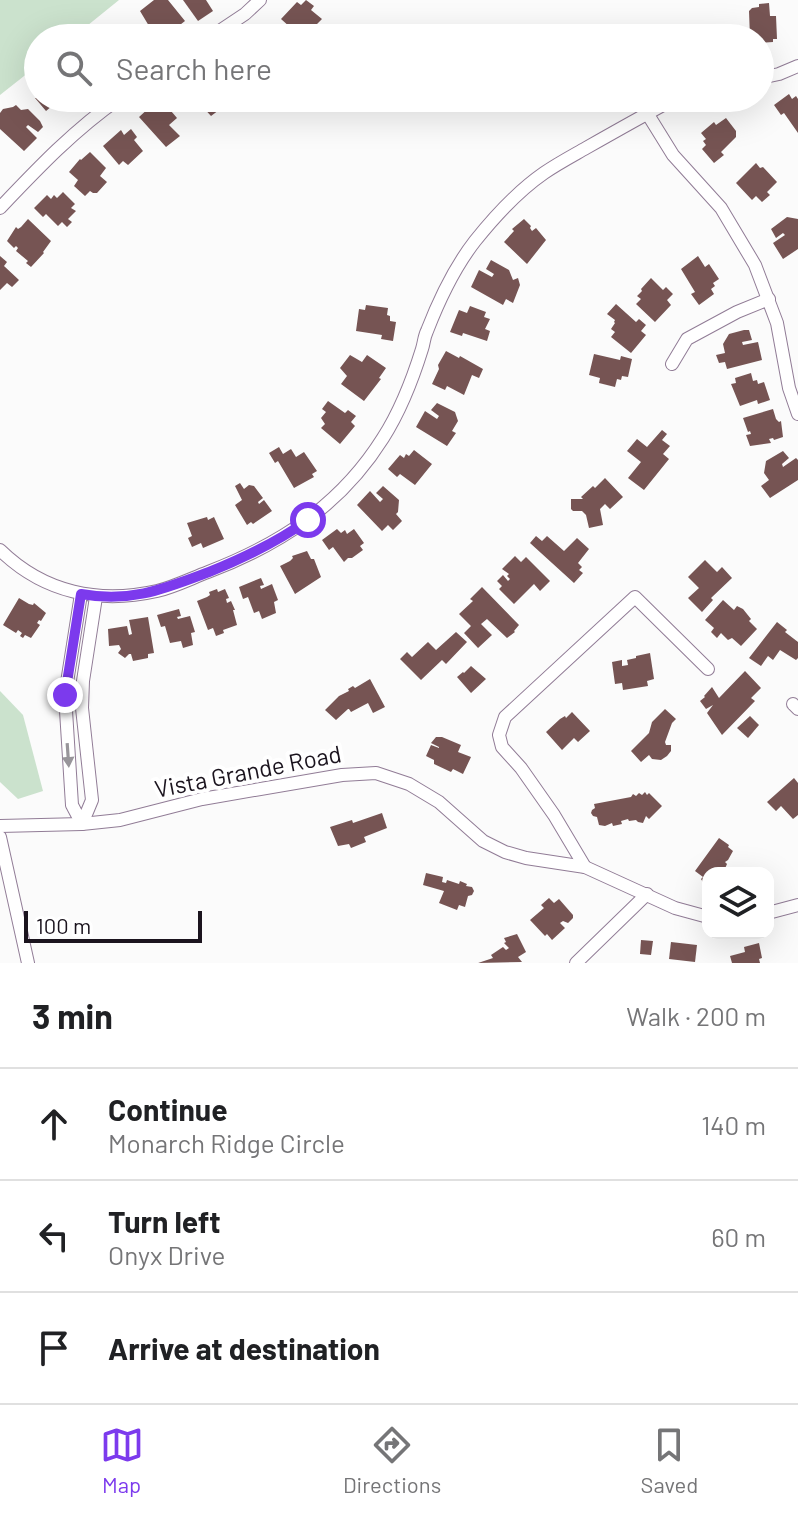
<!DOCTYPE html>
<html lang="en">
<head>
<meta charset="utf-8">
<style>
	body { margin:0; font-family:Barlow,sans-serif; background:#f2f2f2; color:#202124 }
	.controls { position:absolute; right:24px; bottom:24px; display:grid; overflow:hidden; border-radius:16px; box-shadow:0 8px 32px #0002 }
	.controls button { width:72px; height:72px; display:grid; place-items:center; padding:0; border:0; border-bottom:2px solid #e0e0e0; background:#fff; color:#202124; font:40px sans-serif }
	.scale { position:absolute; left:24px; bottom:20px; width:178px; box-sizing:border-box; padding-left:8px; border:4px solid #1b141e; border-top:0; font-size:22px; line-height:28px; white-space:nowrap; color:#1b141e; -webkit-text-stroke:6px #fff; paint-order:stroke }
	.stop { position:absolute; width:24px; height:24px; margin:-18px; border:6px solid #7c3aed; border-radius:50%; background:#fff }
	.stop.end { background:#7c3aed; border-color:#fff; box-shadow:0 2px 8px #0008 }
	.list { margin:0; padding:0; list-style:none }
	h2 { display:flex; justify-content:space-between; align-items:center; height:104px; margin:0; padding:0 32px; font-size:34px }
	h2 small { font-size:26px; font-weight:400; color:#757577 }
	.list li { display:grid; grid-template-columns:52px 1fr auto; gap:24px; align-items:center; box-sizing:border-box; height:112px; padding:0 32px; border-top:2px solid #e0e0e0 }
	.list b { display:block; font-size:30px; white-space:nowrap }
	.list p { margin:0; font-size:26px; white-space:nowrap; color:#757577 }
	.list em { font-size:26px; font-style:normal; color:#757577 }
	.icon { flex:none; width:44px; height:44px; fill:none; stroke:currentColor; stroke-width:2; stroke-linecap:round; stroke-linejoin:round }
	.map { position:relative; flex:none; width:798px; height:963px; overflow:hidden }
	.search { position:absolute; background:#fff; box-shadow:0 8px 32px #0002; left:24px; right:24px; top:24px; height:88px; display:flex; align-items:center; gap:20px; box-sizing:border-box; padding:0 28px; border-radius:44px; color:#757577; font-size:30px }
	.sheet { height:440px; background:#fff }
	nav { display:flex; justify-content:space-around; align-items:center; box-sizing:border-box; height:112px; border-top:2px solid #e0e0e0; background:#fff; font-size:22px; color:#757577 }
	nav a { display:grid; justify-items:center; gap:4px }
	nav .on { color:#7c3aed }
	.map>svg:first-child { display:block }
</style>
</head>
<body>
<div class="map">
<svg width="798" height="963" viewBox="0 0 798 963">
	<rect width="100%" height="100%" fill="#fbfbfb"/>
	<g fill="#cbe2cd">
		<polygon points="0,0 119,0 72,38 38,38 38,65 0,95"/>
		<polygon points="0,691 23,715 43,791 18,799 0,782"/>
	</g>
	<g fill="#765453">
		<polygon points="154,0 168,0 185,21 176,28 174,31 175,33 169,38 167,36 159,38 156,33 158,32 155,29 152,31 140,11"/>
		<polygon points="183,0 206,0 213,11 198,21"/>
		<polygon points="306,0 314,6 311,10 322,19 312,29 311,28 306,34 304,32 300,36 281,19 297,2 301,5"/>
		<polygon points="769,3 770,16 776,16 777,39 773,39 773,42 760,43 760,38 750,38 749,11 752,8 759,7 759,4"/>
		<polygon points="712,27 714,38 692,38 692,34"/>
		<polygon points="268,28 272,33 278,28 285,36 282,38 256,38"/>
		<polygon points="789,94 792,99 796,96 798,99 798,133 784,113 781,115 774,105"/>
		<polygon points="35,98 77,98 62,110 58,106 54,109 52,106 46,111"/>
		<polygon points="160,98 177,118 169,125 180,136 166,147 139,117"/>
		<polygon points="184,98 220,98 219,104 216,106 219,110 211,116 201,105 194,110"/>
		<polygon points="16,105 21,110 28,109 40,121 43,127 38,132 28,125 26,127 37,138 24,151 0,129 0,113 3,109 13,107"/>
		<polygon points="726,118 736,131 736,137 721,152 724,155 714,163 702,149 706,145 703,141 706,139 701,133 714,122 716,125"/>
		<polygon points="131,129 137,137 134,140 143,151 128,165 123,161 119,165 103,146 121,130 124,135"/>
		<polygon points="90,152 106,168 100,176 107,182 97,193 93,193 90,191 85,196 74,186 78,180 69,172 80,159 81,160"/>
		<polygon points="756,163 760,168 763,167 777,182 767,192 770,195 762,202 756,196 752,200 736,183"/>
		<polygon points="63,192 75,204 71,208 76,211 68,219 72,222 67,227 62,222 58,226 46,214 43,217 34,208 47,195 51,199 54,195 57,198"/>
		<polygon points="787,217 798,219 798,249 783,259 773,243 785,235 783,233 776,238 771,229"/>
		<polygon points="28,219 51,241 43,252 44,253 31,267 26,263 28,261 16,251 18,248 16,246 14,248 7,241 16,227 18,229 21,227"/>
		<polygon points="524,219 531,226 530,228 532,231 536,228 546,240 527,264 504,242 514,231 512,229"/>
		<polygon points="0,256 7,262 4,266 19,280 12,287 7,283 0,290"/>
		<polygon points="698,256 705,267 709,264 719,279 713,283 715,286 711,289 714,294 699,305 691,294 695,292 681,269"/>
		<polygon points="491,260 509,270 513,280 518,278 520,285 513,303 506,299 503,305 471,287 479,270 492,277 494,274 486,269"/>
		<polygon points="651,278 663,290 666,287 673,294 667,300 671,305 655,322 636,304 641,299 637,296 642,291 641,289"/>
		<polygon points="616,304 636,322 639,319 646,325 641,331 646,335 631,353 611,337 615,332 611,329 615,323 614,322 615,320 607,314"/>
		<polygon points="366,305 388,308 387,315 390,316 390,321 396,322 393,341 381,339 382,335 356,331 359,309 365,310"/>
		<polygon points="470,306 486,312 484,317 490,319 485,329 490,331 487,341 463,333 462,336 450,332 459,310 467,313"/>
		<polygon points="744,330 749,330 752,340 742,342 743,345 758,342 762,360 727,369 725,362 719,363 716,355 725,353 723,344 729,334"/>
		<polygon points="446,351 459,358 460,356 483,369 479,378 472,375 464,395 447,386 445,390 432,384 439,369 438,365"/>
		<polygon points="594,354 620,360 621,356 632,359 628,377 622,376 621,380 617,379 615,387 599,383 600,378 589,375"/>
		<polygon points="350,355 362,362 367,355 386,368 379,378 381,379 364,401 341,384 347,376 340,368"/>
		<polygon points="751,373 753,381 757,380 758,384 764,382 770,400 758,404 757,400 740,406 731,384 736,383 735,378"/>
		<polygon points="328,401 345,413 348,410 356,416 351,422 355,426 340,444 321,428 325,424 321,418 326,412 322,409"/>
		<polygon points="437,403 455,412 458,421 452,431 456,433 447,446 416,427 425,411 437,419 439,416 431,410"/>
		<polygon points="773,409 776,419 779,422 781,421 783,437 774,440 773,438 769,439 771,443 750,446 746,435 751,434 750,431 748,432 743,418"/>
		<polygon points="662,430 667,434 662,440 670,446 663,454 669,459 644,490 628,478 641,462 627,451 637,439 647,447"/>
		<polygon points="279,447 283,454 291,449 296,457 304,452 317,471 312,474 314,477 294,488 278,461 275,463 269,453"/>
		<polygon points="414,450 432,464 415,485 400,474 397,477 388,469 400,455 404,458 406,454 409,456"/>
		<polygon points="783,451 789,458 782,464 783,467 796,458 798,460 798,480 770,498 761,486 769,480 764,473 766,461"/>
		<polygon points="605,478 623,497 610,509 605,504 600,509 603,525 589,528 586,515 582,511 573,511 571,509 571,499 583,499 581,497 593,486 595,488"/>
		<polygon points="240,483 244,489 249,485 254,486 263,498 258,502 259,504 264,500 272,511 253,524 251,522 247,525 235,505 242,500 235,486"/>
		<polygon points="383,486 399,500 398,512 396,514 402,521 393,530 388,525 382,531 357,505 370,491 380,502 383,499 376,493"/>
		<polygon points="207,517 208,520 214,517 224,539 203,548 201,543 192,547 188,538 192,536 187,523"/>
		<polygon points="337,529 341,533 345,530 347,534 354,529 364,543 360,546 363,550 352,558 348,558 344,562 333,547 329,550 322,540"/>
		<polygon points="536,536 542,541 547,536 564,551 577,538 589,549 578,563 582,567 579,570 583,573 574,583 530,543"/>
		<polygon points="307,551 311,559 314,559 321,577 295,594 280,566 290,561 293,558 292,556"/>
		<polygon points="515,556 521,562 526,557 550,581 540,591 534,584 514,604 499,589 502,586 497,581 503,575 508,581 510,579 507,576 509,574 502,569"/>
		<polygon points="705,560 717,572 722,567 732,578 711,598 713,600 702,612 688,598 699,588 688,577"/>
		<polygon points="261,578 264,585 260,586 261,589 272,584 278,600 274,602 276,613 262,619 259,611 254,613 248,597 243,599 239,587"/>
		<polygon points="482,587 519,625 514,631 515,632 507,638 487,619 481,624 492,635 478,648 464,633 471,626 459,614 473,601 470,599"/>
		<polygon points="217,589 218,592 225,589 229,598 226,599 227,603 231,601 235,610 233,610 237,625 223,630 224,633 216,636 213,628 208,630 197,601 207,597 210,595 209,592"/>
		<polygon points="19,598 29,604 33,605 34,603 46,613 41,621 39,620 37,623 40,625 31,638 25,635 23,638 20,636 22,633 18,630 16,633 3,625"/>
		<polygon points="723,600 734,610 737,606 743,609 751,619 749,621 757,629 741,646 732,638 728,640 721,633 717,638 711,632 714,628 705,620"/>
		<polygon points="179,609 181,616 177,617 178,619 190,616 195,632 191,633 193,645 183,648 181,641 170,643 165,626 161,627 157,615"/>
		<polygon points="148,617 154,653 148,654 148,658 133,661 131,654 129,654 125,658 118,653 121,649 119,645 109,646 108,629 127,626 129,635 132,634 129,620"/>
		<polygon points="777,622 787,630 785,632 798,642 798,658 796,660 780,650 773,660 768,656 761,666 749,658"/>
		<polygon points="456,632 467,642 446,664 442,660 421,680 400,659 407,652 412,657 428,642 436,650"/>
		<polygon points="650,653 654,679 647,681 648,686 623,690 622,683 615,684 612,662 622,660 622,666 628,665 627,660 636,658 636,656"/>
		<polygon points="471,666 486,679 471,693 457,677 463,672 464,673"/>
		<polygon points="745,671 761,688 751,698 755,701 722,735 707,713 713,705 706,709 700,701 705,697 704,696 712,687 719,698"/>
		<polygon points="370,679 385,707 373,713 368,703 351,712 349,709 348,709 336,720 325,710 339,696 349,691 348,689 353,686 355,688"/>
		<polygon points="665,709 676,719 672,723 665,742 666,745 671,745 671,751 667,756 661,760 652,759 649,755 641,762 631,751 649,733 652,722"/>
		<polygon points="572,712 590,731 578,742 574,738 562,750 546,732 560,719 565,716 566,718"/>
		<polygon points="750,716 759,725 748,738 737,728"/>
		<polygon points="436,737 442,737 461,745 458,752 471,757 463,774 453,769 451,772 434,764 434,760 426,756 431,745 439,748 439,747 431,743"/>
		<polygon points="794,778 798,783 798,815 793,819 781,806 776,811 767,802"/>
		<polygon points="645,792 647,795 649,793 662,806 649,819 646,816 643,823 638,822 636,820 629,821 628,819 621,821 622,824 613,826 612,823 605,826 599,825 597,817 593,816 591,813 592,810 595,808 594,804 631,797 633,794 636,796 639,793 642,795"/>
		<polygon points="382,813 387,828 364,837 366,842 351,848 349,844 338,846 330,827 352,820 353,823"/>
		<polygon points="719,838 729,845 728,847 733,851 728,860 725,862 727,864 723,873 708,873 708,883 704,884 701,879 703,877 695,871"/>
		<polygon points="426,873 443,877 442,882 446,883 447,880 459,884 460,881 467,884 466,886 472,887 474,891 472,895 468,896 465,907 459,905 457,910 439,903 444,891 423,885"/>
		<polygon points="549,898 554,903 559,899 573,915 573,918 568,923 563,921 560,923 565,928 552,940 547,934 545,936 530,920 544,908 541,905"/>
		<polygon points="517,934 526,952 518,957 522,962 478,963 493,958 491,955 503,947 506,950 509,948 504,943 506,942 504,938"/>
		<polygon points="641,940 653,941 651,955 640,954"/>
		<polygon points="671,942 697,945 695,962 669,959"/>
		<polygon points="759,943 762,958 759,959 760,963 732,963 730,956 745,952 744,947"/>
	</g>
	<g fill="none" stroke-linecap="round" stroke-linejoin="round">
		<g stroke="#917c96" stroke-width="14">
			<g id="minor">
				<polyline points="209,38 245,14 260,0"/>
				<polyline points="760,78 779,74 798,66"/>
				<polyline points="647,113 673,155 721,208 755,265 777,323 789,388 798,414"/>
				<path d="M0,208C38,168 75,129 120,98"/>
				<polyline points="672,364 687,339 737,312 769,299"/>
				<path d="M0,550C44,593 99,604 157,591C174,587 192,578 208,572C281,544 341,505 383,438C399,413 413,378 422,349C424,343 424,337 427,331C439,300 454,268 475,241C495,216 518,191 544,173C557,164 572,156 586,148C616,131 646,114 676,98"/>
				<polyline points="81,594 65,695 72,805 82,824 92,800 82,708 83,681 96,597"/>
				<polyline points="793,704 798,709"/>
				<polyline points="0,826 82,824 120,820 202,799 342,775 376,773 409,784 439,802 483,841 505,852 526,858 585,867 675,908 708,917"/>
				<polyline points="0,837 28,963"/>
				<polyline points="585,867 554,815 521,768 502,747 499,735 505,717 635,597 708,669"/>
				<polyline points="768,913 798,905"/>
				<polyline points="576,963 647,894"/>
			</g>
		</g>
		<use href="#minor" stroke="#fff" stroke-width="12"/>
	</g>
	<defs><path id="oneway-solid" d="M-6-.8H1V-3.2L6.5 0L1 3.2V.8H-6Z" transform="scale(2)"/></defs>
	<use fill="#98959a" href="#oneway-solid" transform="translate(68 755) rotate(86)"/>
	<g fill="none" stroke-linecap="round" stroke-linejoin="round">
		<path stroke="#7c3aed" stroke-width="10" d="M65,695L81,594C131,603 164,589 209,572C244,558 277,542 308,520"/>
	</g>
	<g text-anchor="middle" stroke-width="8" stroke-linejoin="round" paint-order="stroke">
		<g font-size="24" fill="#1b141e" stroke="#fff">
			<text transform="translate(248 772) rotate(-11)" y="8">Vista Grande Road</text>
		</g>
	</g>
</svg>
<div class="controls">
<button><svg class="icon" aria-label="layers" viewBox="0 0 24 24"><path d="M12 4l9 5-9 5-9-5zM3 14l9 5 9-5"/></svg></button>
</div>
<div class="scale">100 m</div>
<div class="stop" style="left:308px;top:520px"></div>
<div class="stop end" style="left:65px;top:695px"></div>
<div class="search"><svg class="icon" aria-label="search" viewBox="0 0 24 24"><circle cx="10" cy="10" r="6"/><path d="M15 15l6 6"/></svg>Search here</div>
</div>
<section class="sheet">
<h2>3 min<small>Walk · 200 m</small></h2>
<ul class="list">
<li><svg class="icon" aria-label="ahead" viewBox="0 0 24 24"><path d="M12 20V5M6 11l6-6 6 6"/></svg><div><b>Continue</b><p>Monarch Ridge Circle</p></div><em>140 m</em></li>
<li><svg class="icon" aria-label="left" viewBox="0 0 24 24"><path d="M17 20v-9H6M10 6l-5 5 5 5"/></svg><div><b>Turn left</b><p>Onyx Drive</p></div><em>60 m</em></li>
<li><svg class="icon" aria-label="arrive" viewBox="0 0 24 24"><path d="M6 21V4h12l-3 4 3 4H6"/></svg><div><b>Arrive at destination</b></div></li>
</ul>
</section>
<nav>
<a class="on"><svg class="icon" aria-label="map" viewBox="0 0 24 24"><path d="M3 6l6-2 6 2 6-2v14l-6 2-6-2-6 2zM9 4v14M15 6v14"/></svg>Map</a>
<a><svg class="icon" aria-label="directions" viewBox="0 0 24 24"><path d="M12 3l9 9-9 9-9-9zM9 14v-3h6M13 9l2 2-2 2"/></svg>Directions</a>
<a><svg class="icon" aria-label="saved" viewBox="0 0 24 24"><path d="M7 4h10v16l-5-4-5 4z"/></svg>Saved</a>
</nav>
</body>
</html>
